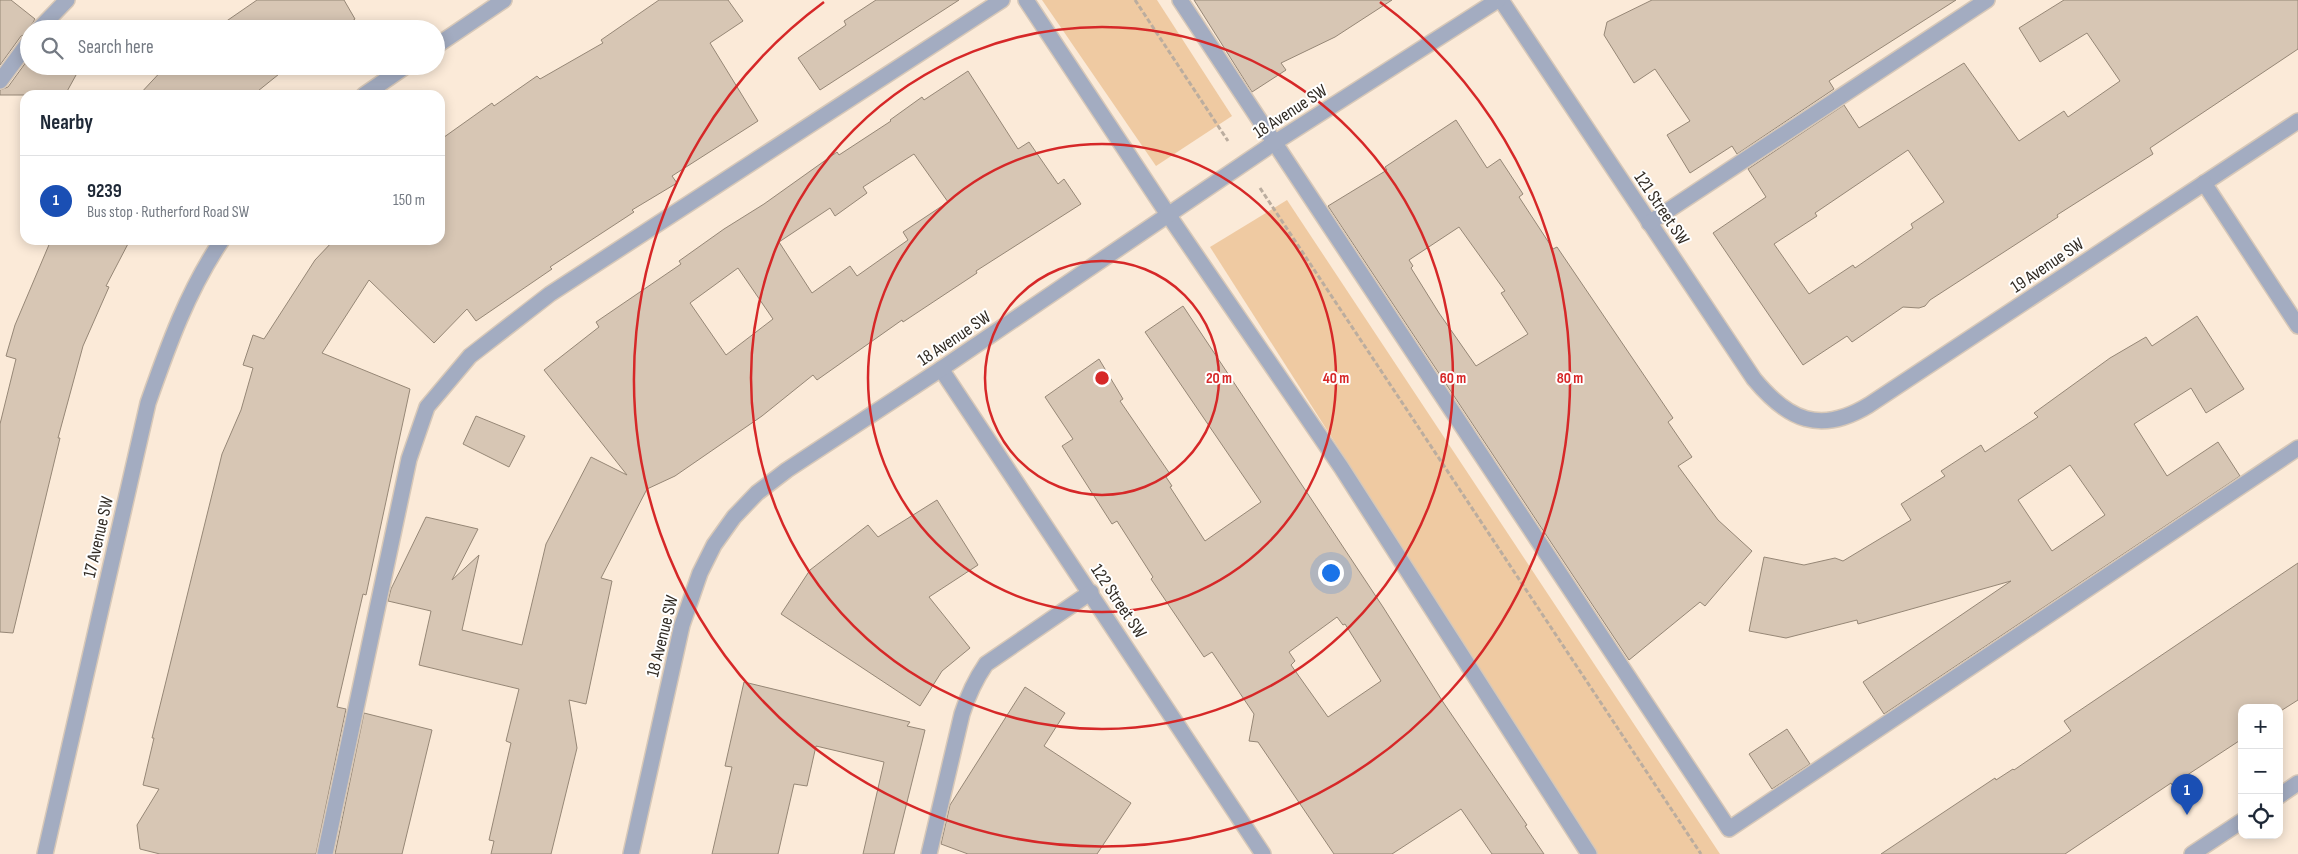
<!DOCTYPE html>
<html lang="en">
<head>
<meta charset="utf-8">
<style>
	body { margin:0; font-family:"Sofia Sans Condensed",sans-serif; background:#f2f2f3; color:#1f2937 }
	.controls { position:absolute; right:15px; bottom:15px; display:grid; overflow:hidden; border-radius:10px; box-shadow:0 2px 12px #0003 }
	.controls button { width:45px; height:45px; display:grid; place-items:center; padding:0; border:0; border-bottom:1px solid #e0e1e3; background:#fff; color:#1f2937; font:25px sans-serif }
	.you { position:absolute; left:1330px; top:572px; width:18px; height:18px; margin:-12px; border:4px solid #fff; border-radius:50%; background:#1a73e8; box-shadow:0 0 0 8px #1a73e833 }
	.badge { display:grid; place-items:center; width:32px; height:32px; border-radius:50%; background:#b45309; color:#fff; font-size:16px; font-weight:700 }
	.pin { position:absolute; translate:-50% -41px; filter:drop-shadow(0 1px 2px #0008) }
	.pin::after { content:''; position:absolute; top:26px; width:18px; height:15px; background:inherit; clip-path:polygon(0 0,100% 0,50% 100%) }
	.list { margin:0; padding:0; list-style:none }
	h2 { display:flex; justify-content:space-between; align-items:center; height:65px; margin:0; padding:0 20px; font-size:21px }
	h2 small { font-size:16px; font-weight:400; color:#747a83 }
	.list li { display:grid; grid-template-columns:32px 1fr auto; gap:15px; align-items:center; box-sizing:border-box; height:90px; padding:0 20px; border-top:1px solid #e0e1e3 }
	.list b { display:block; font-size:19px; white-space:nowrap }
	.list p { margin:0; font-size:16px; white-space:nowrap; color:#747a83 }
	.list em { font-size:16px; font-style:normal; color:#747a83 }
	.icon { flex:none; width:28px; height:28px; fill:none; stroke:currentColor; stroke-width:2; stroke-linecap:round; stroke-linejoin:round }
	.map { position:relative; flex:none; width:2298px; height:854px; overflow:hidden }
	.search { position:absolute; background:#fff; box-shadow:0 2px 12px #0003; left:20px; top:20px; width:425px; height:55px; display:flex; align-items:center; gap:12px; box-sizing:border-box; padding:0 18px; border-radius:28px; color:#747a83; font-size:19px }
	.panel { position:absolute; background:#fff; box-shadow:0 2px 12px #0003; left:20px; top:90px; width:425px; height:155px; border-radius:15px }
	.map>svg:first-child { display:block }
</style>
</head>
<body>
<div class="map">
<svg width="2298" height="854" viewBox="0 0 2298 854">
	<rect width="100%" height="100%" fill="#fbead8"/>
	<g fill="#efcaa2">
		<polygon points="1042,0 1157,0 1232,116 1156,166"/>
		<polygon points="1287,200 1720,854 1598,854 1210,247"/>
	</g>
	<g fill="#d7c6b4" stroke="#968776" fill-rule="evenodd">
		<polygon points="0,0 11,0 35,19 29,29 29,33 21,36 0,65"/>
		<polygon points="257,0 344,0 355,19 342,29 215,29"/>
		<polygon points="659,0 728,0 743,21 710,43 758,121 672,176 677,183 632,210 634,212 550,267 552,269 476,321 467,309 434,343 369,280 322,353 410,389 366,595 363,594 337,707 346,709 316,854 160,854 140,849 137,825 159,789 143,785 154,738 152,738 222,454 241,410 253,368 243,365 253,335 264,339 315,260 334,240 440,240 440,140 492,103 494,106 537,76 540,79 603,43 601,40"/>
		<polygon points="876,0 959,0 820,90 798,58 846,25 844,21"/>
		<polygon points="1194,0 1392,0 1335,37 1281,63 1286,70 1252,92"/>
		<polygon points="1652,0 1956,0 1829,81 1834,89 1737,154 1732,146 1690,173 1667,135 1690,121 1655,69 1634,83 1604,35 1607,22"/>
		<path d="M2064,0H2298V49L2150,148L2153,154L2057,215L2058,217L1930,300L1925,306L1919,308L1903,307L1852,342L1847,336L1803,365L1713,233L1766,197L1748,169L1844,105L1859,128L1964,63L2019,141L2064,111L2068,117L2120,81L2087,33L2040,62L2019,28ZM1908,150L1944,202L1911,224L1913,228L1855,268L1853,265L1809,294L1774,244L1817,216L1815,213Z"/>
		<polygon points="29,58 29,66 81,66 65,95 0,95 0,90 8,87"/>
		<polygon points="166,66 289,66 253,95 139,95"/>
		<path d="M968,71L1018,149L1029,142L1058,184L1064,179L1081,204L976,271L977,273L903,322L902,320L817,380L813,375L762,416L675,476L647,489L601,578L612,581L586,704L569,700L577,748L551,854H491L494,841L489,840L511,743L506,741L519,689L419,665L431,611L388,601L391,589L426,517L478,529L452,580L479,555L462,630L522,645L546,544L591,457L627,475L544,370L599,327L596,322L681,264L679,261L724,229L764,204L837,152L839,155L891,121L890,120L922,97L924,100ZM914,154L948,202L903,232L908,240L857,276L850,266L812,293L779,242L830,208L835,216L867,193L863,187ZM738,268L773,319L726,355L690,303Z"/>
		<path d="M1456,120L1487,168L1500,159L1523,194L1519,197L1553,249L1557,247L1673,418L1668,422L1692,457L1678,466L1718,520L1752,551L1705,606L1700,602L1629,660L1328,206L1387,170L1385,167ZM1459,227L1505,291L1501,293L1528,334L1476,366L1439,313L1411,268L1413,266L1409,260Z"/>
		<polygon points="51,240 130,240 106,286 109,287 83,346 58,438 60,438 13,633 0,632 0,424 16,359 6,356 15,325"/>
		<path d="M1183,306L1383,607L1443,702L1527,825L1525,826L1544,854H1492L1461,809L1392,854H1334L1258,742L1249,741L1254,714L1212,652L1204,657L1151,579L1153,577L1117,521L1112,524L1062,446L1073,439L1045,397L1099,359L1123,399L1120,401L1170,474L1166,477L1172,486L1170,487L1205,541L1261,502L1145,332ZM1337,617L1343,625L1345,624L1381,681L1328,717L1291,665L1295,661L1289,652Z"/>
		<path d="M2197,316L2244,389L2206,413L2191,388L2134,424L2167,476L2218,442L2240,476L1884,714L1863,682L2011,581L1858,624L1857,620L1786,638L1749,631L1764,557L1804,565L1835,558L1843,561L1911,520L1901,504L1945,476L1941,471L1981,445L1985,452L2038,417L2034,413L2110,358L2146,337L2152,346ZM2070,465L2105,515L2052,551L2018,500Z"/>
		<polygon points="476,416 525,436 509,467 463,444"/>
		<polygon points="937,500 978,565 929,597 970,648 942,671 920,706 781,614 810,570 868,525 878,537"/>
		<polygon points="2298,563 2298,700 2279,712 2279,708 2242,708 2242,739 2172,785 2171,783 2065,854 1881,854 1995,778 1996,780 2013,769 2014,770 2071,731 2064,721"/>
		<polygon points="744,682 910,722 907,726 925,730 894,854 863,854 884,762 816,746 807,786 794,784 778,854 712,854 732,767 725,766"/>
		<polygon points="1025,687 1065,713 1044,746 1131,803 1097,854 968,854 941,844 950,805"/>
		<polygon points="364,713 432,730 402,854 335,854"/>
		<polygon points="1787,729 1810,764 1772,789 1749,754"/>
	</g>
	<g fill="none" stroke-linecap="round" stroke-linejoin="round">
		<g stroke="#d7c8b8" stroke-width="18">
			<g id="minor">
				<polyline points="1026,0 1169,216 1341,467 1589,854"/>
				<polyline points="1180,0 1729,829 2298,448"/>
				<path d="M1501,0L1754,379C1788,420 1820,435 1869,405L2298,121"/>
				<polyline points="39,29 67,0"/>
				<polyline points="436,46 504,0"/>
				<polyline points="0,81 29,42"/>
				<polyline points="364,95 406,66"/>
				<polyline points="2204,183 2298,326"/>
				<polyline points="1649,223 1987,0"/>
				<polyline points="941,369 1263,854"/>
				<polyline points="2279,796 2298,783"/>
				<path d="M45,854L148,403C168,346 188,290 222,240"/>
				<polyline points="325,854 409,459 427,407 470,356 550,294 1002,0"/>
				<polyline points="631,854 682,625 700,573 714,545 734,517 757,493 787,470 941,369 1274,143 1498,0"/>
				<path d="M929,854L962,714C968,695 975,680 986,664L1091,592"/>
				<polyline points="2192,854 2242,821"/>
			</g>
		</g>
		<g stroke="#bbad9f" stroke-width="3" stroke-dasharray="5 2.5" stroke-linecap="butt">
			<polyline points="1135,0 1228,141"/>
			<polyline points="1260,188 1701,854"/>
		</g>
		<use href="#minor" stroke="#a3acc1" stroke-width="15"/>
	</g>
	<g fill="none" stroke="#d62828" stroke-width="2.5">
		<circle cx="1102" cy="378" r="117"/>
		<circle cx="1102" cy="378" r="234"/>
		<circle cx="1102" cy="378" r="351"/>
		<path d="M1380 2A468 468 0 1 1 824 2"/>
	</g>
	<g text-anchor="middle" stroke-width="4" stroke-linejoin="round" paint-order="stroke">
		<g font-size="18" fill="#312b24" stroke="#fff">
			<text transform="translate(1290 111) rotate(-33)" y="6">18 Avenue SW</text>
			<text transform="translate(1662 208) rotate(56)" y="6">121 Street SW</text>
			<text transform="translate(2047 265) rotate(-34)" y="6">19 Avenue SW</text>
			<text transform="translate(954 338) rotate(-34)" y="6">18 Avenue SW</text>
			<text transform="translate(98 537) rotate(-77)" y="6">17 Avenue SW</text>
			<text transform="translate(1119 601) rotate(56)" y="6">122 Street SW</text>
			<text transform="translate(662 636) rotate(-76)" y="6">18 Avenue SW</text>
		</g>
	</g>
	<circle cx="1102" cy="378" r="8" fill="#d62828" stroke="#fff" stroke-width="2.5"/>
	<g font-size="15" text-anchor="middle" font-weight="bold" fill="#d62828" stroke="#fff" stroke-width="4" stroke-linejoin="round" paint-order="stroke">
		<text x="1219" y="383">20 m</text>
		<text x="1336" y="383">40 m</text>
		<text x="1453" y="383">60 m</text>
		<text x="1570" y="383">80 m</text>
	</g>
</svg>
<div class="controls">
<button>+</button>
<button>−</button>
<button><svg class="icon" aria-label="locate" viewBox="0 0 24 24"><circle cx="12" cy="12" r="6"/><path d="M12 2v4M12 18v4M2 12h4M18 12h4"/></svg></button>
</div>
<div class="you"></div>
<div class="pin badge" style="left:2187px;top:815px;background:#1a4fb4">1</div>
<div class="search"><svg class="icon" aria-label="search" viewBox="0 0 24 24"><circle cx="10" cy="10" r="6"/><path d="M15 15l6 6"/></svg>Search here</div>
<section class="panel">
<h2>Nearby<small></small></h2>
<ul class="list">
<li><span class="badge" style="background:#1a4fb4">1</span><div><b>9239</b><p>Bus stop · Rutherford Road SW</p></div><em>150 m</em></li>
</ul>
</section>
</div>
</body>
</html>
